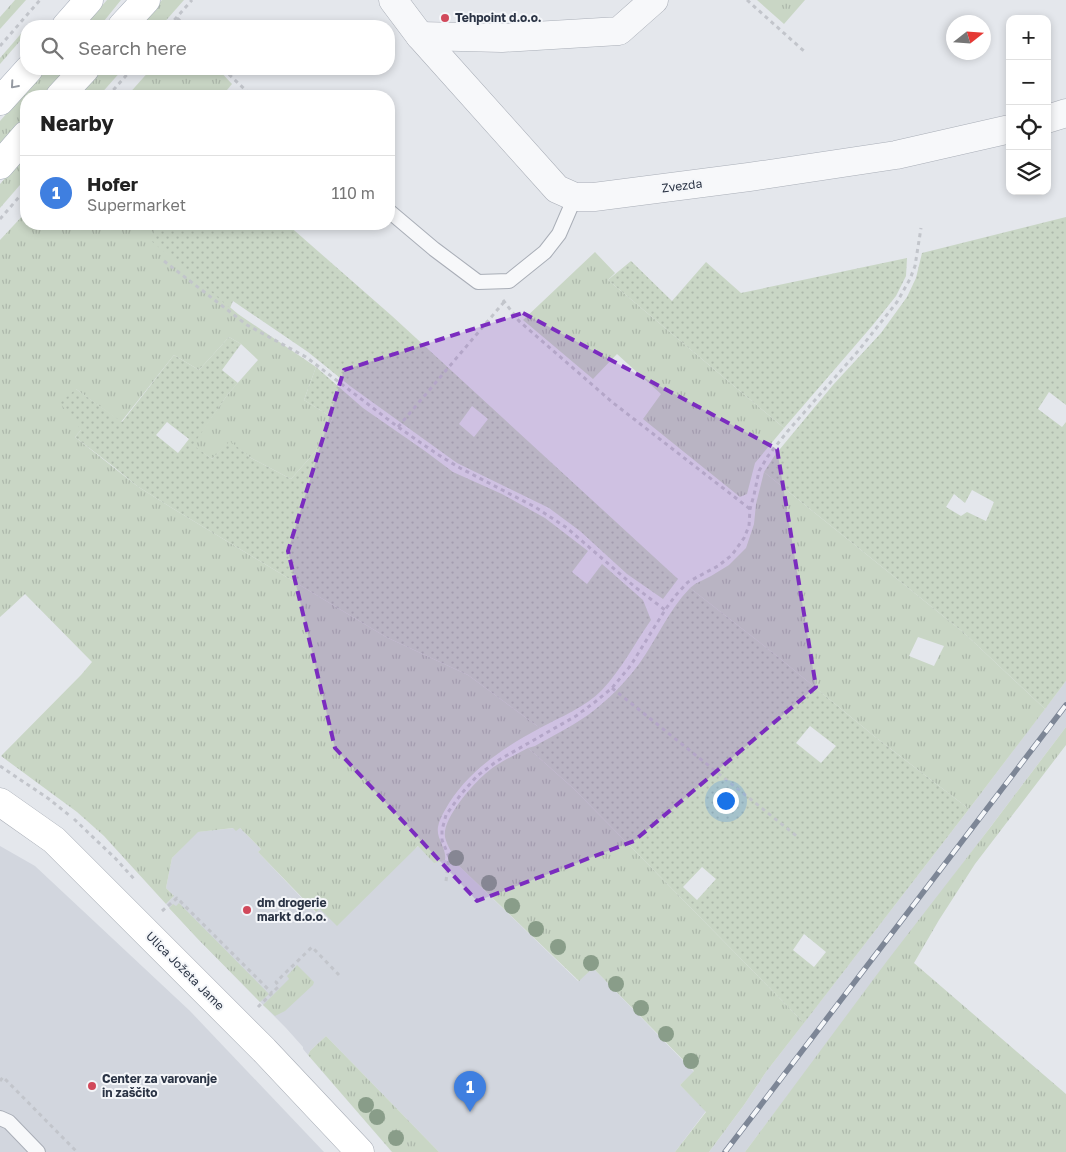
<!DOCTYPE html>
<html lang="en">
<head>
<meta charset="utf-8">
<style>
	body { margin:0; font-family:"Golos Text",sans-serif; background:#f2f2f2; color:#222 }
	.controls { position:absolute; right:15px; top:15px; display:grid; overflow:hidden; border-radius:10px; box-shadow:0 2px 8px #0003 }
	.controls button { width:45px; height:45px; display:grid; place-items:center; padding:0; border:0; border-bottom:1px solid #e0e0e0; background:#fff; color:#222; font:25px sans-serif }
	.compass { position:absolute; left:946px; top:15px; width:45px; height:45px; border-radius:50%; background:#fff; box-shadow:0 2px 8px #0003; rotate:73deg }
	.you { position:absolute; left:725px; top:800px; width:18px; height:18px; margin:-12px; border:4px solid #fff; border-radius:50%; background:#1a73e8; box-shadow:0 0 0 8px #1a73e833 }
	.badge { display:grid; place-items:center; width:32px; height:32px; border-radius:50%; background:#d1495b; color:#fff; font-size:16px; font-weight:700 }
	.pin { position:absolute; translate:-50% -41px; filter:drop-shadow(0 1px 2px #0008) }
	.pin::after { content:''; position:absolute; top:26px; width:18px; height:15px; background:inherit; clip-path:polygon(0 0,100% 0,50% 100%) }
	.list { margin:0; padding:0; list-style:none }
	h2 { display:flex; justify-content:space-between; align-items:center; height:65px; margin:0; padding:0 20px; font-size:21px }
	h2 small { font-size:16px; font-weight:400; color:#767676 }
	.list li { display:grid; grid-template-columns:32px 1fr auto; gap:15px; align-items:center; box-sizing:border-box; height:75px; padding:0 20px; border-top:1px solid #e0e0e0 }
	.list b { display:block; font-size:19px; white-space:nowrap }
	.list p { margin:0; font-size:16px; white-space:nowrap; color:#767676 }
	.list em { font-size:16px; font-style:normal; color:#767676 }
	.icon { flex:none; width:28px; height:28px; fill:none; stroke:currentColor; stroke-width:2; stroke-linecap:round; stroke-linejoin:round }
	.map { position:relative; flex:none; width:1066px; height:1152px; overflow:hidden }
	.search { position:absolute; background:#fff; box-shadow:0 2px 8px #0003; left:20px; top:20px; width:375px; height:55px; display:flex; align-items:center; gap:12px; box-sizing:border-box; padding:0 18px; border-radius:20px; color:#767676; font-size:19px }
	.panel { position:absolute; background:#fff; box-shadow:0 2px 8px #0003; left:20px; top:90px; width:375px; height:140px; border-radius:20px }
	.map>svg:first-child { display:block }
</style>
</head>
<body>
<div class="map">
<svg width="1066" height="1152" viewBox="0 0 1066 1152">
	<defs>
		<pattern id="grass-tufts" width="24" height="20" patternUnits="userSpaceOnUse" patternTransform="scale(1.25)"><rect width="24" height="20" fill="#c9d6c5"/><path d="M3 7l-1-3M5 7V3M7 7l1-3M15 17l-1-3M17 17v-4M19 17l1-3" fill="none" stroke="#adb8ab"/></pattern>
		<pattern id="garden-dots" width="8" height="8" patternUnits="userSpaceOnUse" patternTransform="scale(1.25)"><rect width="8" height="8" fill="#c9d6c5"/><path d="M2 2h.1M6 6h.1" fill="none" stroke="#adb8ab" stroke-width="1.8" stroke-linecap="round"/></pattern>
	</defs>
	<rect width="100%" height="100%" fill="#e4e7ec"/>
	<g fill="#d2d6de">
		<polygon points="1066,681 1066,727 745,1152 709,1152 744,1105 766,1072 969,809"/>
		<polygon points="234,828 240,828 261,849 258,852 315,912 419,846 440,861 445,860 458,865 578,981 593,968 694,1072 680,1085 706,1111 675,1152 439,1152 326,1036 310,1051 308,1055 303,1049 303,1047 286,1028 197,938 166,904 174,896 166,888 172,858 197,832"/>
		<polygon points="0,846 35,866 190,1011 324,1152 0,1152"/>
	</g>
	<g fill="url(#grass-tufts)" fill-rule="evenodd">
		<polygon points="15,0 26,0 0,29 0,17"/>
		<polygon points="107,0 121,0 100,26 84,26"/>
		<polygon points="162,0 184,0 161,26 139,26"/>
		<polygon points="757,0 805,0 784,24"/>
		<polygon points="26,28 26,34 0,64 0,58"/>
		<polygon points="46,69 66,69 42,96 26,96 26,115 0,145 0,121"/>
		<polygon points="101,69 123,69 99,96 77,96"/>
		<polygon points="151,69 218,69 232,84 222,96 127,96"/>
		<polygon points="26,154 26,178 0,208 0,184"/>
		<path d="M26,212V224H160L150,239L238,314L316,367L304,400L333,418L315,452L291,479L251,458L230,442L212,459L192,445L228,394L258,360L241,344L229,337L199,370L174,355L121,422L76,389L81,430L75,437L137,486L172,508L386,637L468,675L540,728C503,748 466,772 445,810C442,815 439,821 438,827C436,839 447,848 445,860L434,863L418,846L337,926L320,909L316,912L258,852L261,849L240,828L236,831L233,828L198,832L172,858L166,888L174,896L166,904L104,836L77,812L1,756L81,675L92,662L25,594L10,608L0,617V240Z"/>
		<polygon points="595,252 615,273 608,280 784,428 755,463 747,494 740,497 643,419 661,394 617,354 593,379 523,320"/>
		<path d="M764,472L963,632L1045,709L969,809L874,736L777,656L690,588L695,584L711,576L729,565L746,548L754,524L756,504ZM918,637L944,646L934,666L909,656Z"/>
		<polygon points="1066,727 1066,745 975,864 939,920 914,963 1066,1094 1066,1152 745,1152 887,961 989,829"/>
		<path d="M528,748L573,788L804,1023L766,1072L744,1105L709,1152H675L706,1112L680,1085L694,1071L593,968L579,981L458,865C454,856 447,846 445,837C442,819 472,785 485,774C497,763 513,756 528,748Z"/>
		<polygon points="179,903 269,994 260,1002 197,938 169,908 173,904 176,906"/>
		<polygon points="297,965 314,982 313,985 285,1011 275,1016 263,1005 289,979 287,976"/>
		<polygon points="326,1036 439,1152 392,1152 308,1055 310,1051"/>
	</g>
	<g fill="url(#garden-dots)" fill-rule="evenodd">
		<path d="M1066,217V405L1049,392L1038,409L1062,427L1066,422V681L1045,709L963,632L764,472L775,455L833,385L881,333L907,297L916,278L922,253ZM972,490L994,502L986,521L967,512L961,516L946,507L954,494L965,503Z"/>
		<path d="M160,224H287L392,316L678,579L663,599L627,574L580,531L549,508L457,463L350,386L308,352L233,301L230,308L149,239ZM472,406L488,419L474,437L459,424Z"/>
		<polygon points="907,258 906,276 896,296 872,326 784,428 608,280 631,261 672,301 706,262 741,293"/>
		<path d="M229,337L241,344L222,370L238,383L228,394L193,445L212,459L230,441L251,458L291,479L315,452L333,418L304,400L316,367L363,408L425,451L453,472L502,494L545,518L575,541L588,551L572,572L587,584L602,564L643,600L651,620C635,643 621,670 602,690C586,707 560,717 540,728L468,675L386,637L172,508L137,486L114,467L75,437L81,430L60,403L76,389L122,422L174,355L199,370ZM167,422L189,439L178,453L156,435Z"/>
		<path d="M690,588L777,656L874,736L969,809L804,1023L573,788L528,748L535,746C552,736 571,727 588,715C607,701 625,683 639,664C657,639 668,611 690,588ZM810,726L836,746L821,763L796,743ZM702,867L716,879L697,900L683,887ZM804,934L826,952L814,967L793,950Z"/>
	</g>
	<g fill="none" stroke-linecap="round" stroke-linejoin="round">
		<g stroke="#a9aeb7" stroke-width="16">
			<g id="lane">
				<polyline points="389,211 434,249 478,282 509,281 545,252 559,234 575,197"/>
				<polyline points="0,1118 9,1122 38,1152"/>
			</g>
		</g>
		<g stroke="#a9aeb7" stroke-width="29">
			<g id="street">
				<polyline points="393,0 420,36 557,189 575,197 594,197 749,177 896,155 1010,129"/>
				<polyline points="420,36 502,38 619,31 654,0"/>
				<polyline points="1047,119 1066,113"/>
			</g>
		</g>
		<g stroke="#a9aeb7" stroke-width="29">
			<polyline id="secondary" points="0,802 54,840 264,1050 360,1152"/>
		</g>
		<g stroke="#a3abb8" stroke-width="29">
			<g id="primary">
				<polyline points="66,26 89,0"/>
				<polyline points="122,26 146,0"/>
				<polyline points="60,96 85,69"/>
				<polyline points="0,101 29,69"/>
				<polyline points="0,165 26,135"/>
			</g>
		</g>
		<g stroke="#c2c5cb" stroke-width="3" stroke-dasharray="4 4" stroke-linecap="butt">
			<polyline points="747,0 805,52"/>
			<polyline points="177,18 186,26"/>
			<polyline points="169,26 192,0"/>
			<polyline points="0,46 40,0"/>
			<polyline points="223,69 252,96"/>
			<polyline points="108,96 132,69"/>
			<polyline points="0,219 26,189"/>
			<polyline points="164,261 247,325 306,357 398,427 437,454 460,468 535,507 567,528 635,587 665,610"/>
			<polyline points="503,300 519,321 612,402 750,509"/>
			<polyline points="398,427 504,302"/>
			<polyline points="612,688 799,838"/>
			<polyline points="0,766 49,799 69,815"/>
			<polyline points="74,819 116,859 135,880"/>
			<polyline points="446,881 449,857 442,840 442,830 446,815 461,794 477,776 497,761 576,716 595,702 612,688 631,665 665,610 676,595 688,582 718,566 732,555 744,538 749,526 750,509 754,495 759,471 768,456 787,432 859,350 897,302 910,279 915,266 921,228"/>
			<polyline points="162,911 177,898 272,993"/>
			<polyline points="258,1007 279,986 276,982 312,947 339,975"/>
			<polyline points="0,1081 3,1077 77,1152"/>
		</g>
		<use href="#lane" stroke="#f7f8fa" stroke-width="14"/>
		<use href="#street" stroke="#f7f8fa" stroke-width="28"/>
		<use href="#secondary" stroke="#fff" stroke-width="28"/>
		<use href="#primary" stroke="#fff" stroke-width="28"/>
		<g stroke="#7d8696" stroke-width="5.5">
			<polyline id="rail" points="725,1152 1066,705"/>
		</g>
		<use href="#rail" stroke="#f4f6f9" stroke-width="4" stroke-dasharray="11" stroke-linecap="butt"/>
	</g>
	<g fill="#899d89">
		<circle cx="456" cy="858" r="8"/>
		<circle cx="489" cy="883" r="8"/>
		<circle cx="512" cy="906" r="8"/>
		<circle cx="536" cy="929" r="8"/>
		<circle cx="558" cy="947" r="8"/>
		<circle cx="591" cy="963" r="8"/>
		<circle cx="616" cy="984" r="8"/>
		<circle cx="641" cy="1008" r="8"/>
		<circle cx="666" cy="1034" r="8"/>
		<circle cx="691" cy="1061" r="8"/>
		<circle cx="366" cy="1105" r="8"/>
		<circle cx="377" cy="1117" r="8"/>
		<circle cx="396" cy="1138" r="8"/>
	</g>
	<defs><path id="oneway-chevron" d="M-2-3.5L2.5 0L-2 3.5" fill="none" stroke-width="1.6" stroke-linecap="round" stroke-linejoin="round" transform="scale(1.25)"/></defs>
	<use stroke="#959aa2" href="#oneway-chevron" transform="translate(14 85) rotate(131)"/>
	<path fill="#7b2cbf" fill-opacity="0.2" stroke="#7b2cbf" stroke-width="4" stroke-dasharray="10 6" stroke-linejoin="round" d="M523,313L777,449L816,687L634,841L477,901L335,748L288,551L344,370Z"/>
	<g fill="#d1495b" stroke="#f4f6f9" stroke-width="2">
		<circle cx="445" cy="18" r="5"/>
		<circle cx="247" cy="910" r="5"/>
		<circle cx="92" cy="1086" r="5"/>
	</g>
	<g text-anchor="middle" stroke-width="4" stroke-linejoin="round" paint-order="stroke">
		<g font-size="12" font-weight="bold" fill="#2b3445" stroke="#f4f6f9" text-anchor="start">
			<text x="455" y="22">Tehpoint d.o.o.</text>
			<text x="257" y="907">dm drogerie<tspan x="257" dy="14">markt d.o.o.</tspan></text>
			<text x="102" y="1083">Center za varovanje<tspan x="102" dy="14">in zaščito</tspan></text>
		</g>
		<g font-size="12" fill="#2b3445" stroke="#f4f6f9">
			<text transform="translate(682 186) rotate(-7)" y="4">Zvezda</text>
			<text transform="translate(185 971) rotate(45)" y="4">Ulica Jožeta Jame</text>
		</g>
	</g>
</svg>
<div class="controls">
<button>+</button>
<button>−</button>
<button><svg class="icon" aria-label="locate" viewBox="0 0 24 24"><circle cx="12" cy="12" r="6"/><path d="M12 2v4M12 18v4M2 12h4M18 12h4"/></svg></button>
<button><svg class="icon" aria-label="layers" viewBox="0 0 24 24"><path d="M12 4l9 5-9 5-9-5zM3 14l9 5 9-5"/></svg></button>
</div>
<svg class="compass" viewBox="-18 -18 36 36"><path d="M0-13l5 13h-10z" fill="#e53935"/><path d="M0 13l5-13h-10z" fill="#767676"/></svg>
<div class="you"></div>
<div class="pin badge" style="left:470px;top:1112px;background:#3f7fe0">1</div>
<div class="search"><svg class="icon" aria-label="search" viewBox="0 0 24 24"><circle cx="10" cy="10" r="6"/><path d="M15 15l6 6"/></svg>Search here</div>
<section class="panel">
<h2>Nearby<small></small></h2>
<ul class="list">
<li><span class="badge" style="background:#3f7fe0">1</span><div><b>Hofer</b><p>Supermarket</p></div><em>110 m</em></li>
</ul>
</section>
</div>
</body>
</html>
